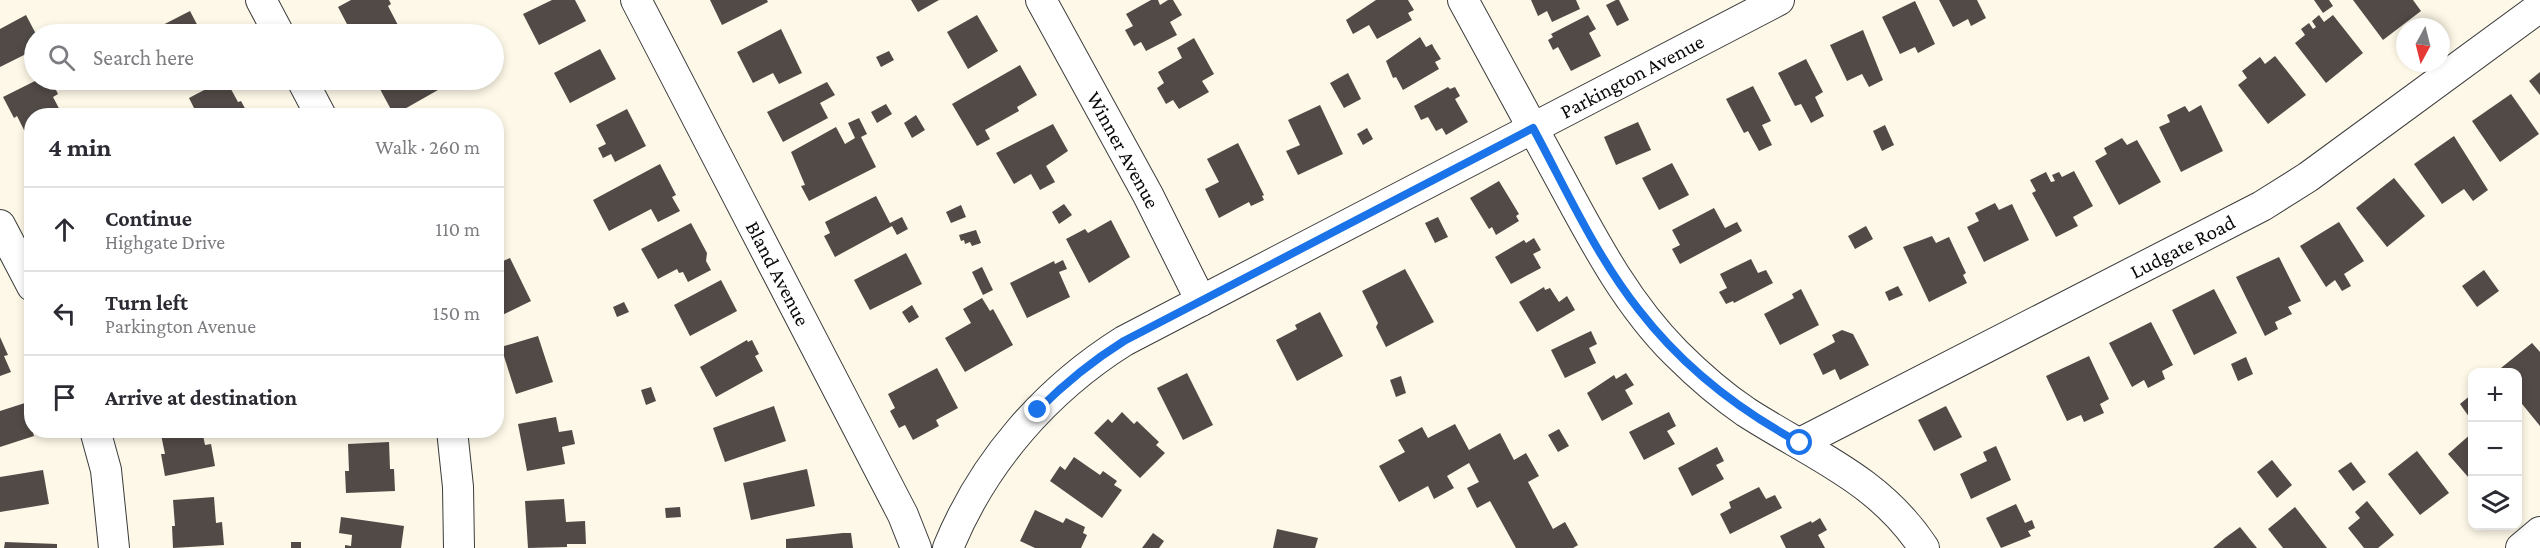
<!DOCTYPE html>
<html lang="en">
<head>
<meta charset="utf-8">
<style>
	body { margin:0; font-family:"Crimson Pro",serif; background:#f2f2f3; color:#2b2b33 }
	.controls { position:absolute; right:18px; bottom:18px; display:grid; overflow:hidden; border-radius:12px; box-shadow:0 3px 9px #0003 }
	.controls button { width:54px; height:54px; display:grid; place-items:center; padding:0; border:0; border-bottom:2px solid #e1e1e2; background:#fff; color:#2b2b33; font:30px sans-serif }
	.compass { position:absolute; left:2396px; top:18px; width:54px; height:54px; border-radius:50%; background:#fff; box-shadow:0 3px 9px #0003; rotate:187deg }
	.stop { position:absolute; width:18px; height:18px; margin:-14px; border:4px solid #1a73e8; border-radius:50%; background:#fff }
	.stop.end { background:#1a73e8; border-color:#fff; box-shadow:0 2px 6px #0008 }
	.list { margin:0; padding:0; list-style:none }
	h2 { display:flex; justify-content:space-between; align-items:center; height:78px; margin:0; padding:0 24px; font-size:26px }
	h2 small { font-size:20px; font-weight:400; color:#7c7c81 }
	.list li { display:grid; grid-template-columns:39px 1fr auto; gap:18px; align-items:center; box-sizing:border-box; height:84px; padding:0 24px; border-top:2px solid #e1e1e2 }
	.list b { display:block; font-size:22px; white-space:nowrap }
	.list p { margin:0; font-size:20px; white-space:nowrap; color:#7c7c81 }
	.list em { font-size:20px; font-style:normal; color:#7c7c81 }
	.icon { flex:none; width:33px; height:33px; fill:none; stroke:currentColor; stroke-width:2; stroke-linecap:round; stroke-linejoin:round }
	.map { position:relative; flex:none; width:2540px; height:548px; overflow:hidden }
	.search { position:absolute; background:#fff; box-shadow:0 3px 9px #0003; left:24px; top:24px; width:480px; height:66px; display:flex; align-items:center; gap:15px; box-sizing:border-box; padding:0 21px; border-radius:33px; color:#7c7c81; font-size:22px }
	.panel { position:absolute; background:#fff; box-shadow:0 3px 9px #0003; left:24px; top:108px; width:480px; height:330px; border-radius:24px }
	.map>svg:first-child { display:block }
</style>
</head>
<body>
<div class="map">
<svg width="2540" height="548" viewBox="0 0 2540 548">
	<rect width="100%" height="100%" fill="#fdf8e7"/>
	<g fill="#514a47">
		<polygon points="351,0 389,0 391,4 388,6 400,29 390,34 356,34 351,25 348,26 338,7"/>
		<polygon points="552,0 575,0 586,21 539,45 523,14"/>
		<polygon points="710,0 767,0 768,2 722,25"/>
		<polygon points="911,0 939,0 918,12"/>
		<polygon points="1151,0 1158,0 1160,5 1168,0 1173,0 1182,15 1170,22 1177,35 1146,51 1141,42 1134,46 1125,30 1133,26 1126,14"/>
		<polygon points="1376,0 1408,0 1414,10 1408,13 1412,20 1377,39 1369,25 1353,34 1346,20"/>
		<polygon points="1531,0 1576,0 1580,9 1552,22 1547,11 1538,16"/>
		<polygon points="1616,0 1619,0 1629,20 1617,26 1606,5"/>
		<polygon points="1939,0 1977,0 1986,18 1971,26 1968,19 1953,27"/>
		<polygon points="2314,0 2329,0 2333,6 2323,13"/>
		<polygon points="2353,0 2413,0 2421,11 2383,40"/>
		<polygon points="1915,1 1935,44 1918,53 1915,47 1900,54 1882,17"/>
		<polygon points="190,11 202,34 156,34 153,30"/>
		<polygon points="26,15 36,34 34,50 0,67 0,29"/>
		<polygon points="977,15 998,51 968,69 947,32"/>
		<polygon points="1588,15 1596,29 1589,33 1601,56 1571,71 1558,47 1553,50 1548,40 1553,37 1551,34"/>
		<polygon points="2319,15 2324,22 2333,15 2363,53 2326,83 2295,43 2305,35 2301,29 2309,23 2313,29 2316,27 2312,21"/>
		<polygon points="781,29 802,73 779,84 773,73 753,83 737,52"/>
		<polygon points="1863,30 1883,80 1869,87 1862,74 1847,81 1830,45"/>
		<polygon points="1420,37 1426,47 1432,44 1434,48 1441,59 1435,62 1439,69 1403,90 1396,77 1393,78 1386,61"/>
		<polygon points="1194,38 1214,74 1202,81 1209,92 1179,109 1173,100 1166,104 1157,88 1164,83 1158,72 1182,58 1177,48"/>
		<polygon points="600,49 616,79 570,103 554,73"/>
		<polygon points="889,51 894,60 881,67 876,57"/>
		<polygon points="2275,56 2306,95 2268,124 2238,85 2247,78 2242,71 2260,57 2265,64"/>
		<polygon points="1806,59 1823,92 1815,97 1824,116 1811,123 1801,104 1795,106 1778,73"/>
		<polygon points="1020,65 1037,95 1017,107 1019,111 985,130 990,139 977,146 952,104"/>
		<polygon points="2540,72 2540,95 2529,81"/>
		<polygon points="1348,73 1361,99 1344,108 1330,83"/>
		<polygon points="37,80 51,80 58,94 53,97 63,116 32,116 32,137 28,138 17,116 14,118 3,97"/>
		<polygon points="223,80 226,80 238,102 241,101 249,116 198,116 189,98"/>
		<polygon points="375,80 432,80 438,90 394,115"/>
		<polygon points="827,82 835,95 820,103 828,118 783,142 767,112"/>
		<polygon points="1753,86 1771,121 1762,125 1772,145 1759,151 1748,131 1744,133 1726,99"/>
		<polygon points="1448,87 1450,89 1455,87 1460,96 1455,99 1468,122 1446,135 1442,128 1436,131 1428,117 1421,120 1414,106"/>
		<polygon points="2511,94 2539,134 2500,162 2472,121"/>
		<polygon points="886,104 892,114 877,123 871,112"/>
		<polygon points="1320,105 1343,154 1298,175 1286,151 1300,145 1288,120"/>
		<polygon points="2201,105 2223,151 2181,172 2159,127 2170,122 2167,115 2185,106 2189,112"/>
		<polygon points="627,109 646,146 615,162 611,154 603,158 598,148 606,144 596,125"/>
		<polygon points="916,115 925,130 912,138 904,123"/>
		<polygon points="859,118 867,134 861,137 876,167 809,201 801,186 805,185 791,152 836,127 845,144 855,138 848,123"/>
		<polygon points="1638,122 1651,150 1616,165 1604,137"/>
		<polygon points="1053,124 1068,151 1046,166 1055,182 1040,190 1031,174 1014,184 996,153"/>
		<polygon points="1885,125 1894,145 1882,151 1873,131"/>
		<polygon points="1367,128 1373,139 1363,145 1357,134"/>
		<polygon points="2454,136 2488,190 2473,201 2464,189 2442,204 2414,164"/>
		<polygon points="2122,138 2127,145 2137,140 2161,182 2119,205 2095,161 2107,154 2104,148"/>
		<polygon points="1238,143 1264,195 1262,196 1264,200 1251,206 1249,202 1219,218 1205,189 1219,182 1207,159"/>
		<polygon points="1672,163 1689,195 1659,210 1642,178"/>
		<polygon points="660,164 676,195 672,197 680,211 658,222 651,209 609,231 593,200"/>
		<polygon points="2074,171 2093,206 2073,217 2078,226 2056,237 2032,193 2036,191 2030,180 2046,172 2051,182 2055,181 2052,175 2059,172 2062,177"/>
		<polygon points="2394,178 2425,216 2387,247 2356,208"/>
		<polygon points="1499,181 1519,214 1516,216 1519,221 1496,235 1492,227 1489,229 1470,198"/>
		<polygon points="876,196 890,223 902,217 908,229 897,235 892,226 835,257 824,236 830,233 825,222"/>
		<polygon points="1995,203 1999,210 2012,204 2029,240 1984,262 1967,227 1979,221 1975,213"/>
		<polygon points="1064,204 1072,215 1059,224 1052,212"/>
		<polygon points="961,205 966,217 951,223 946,212"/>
		<polygon points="1714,208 1725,228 1737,222 1742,231 1680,264 1672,249 1680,245 1672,230"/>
		<polygon points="1438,217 1448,237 1435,243 1425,223"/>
		<polygon points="1111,220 1130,257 1089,283 1066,239 1085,229 1088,233"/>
		<polygon points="2339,222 2364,261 2344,274 2351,286 2342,291 2335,280 2326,287 2300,246"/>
		<polygon points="691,223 707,253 706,261 711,270 688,282 683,272 679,273 677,269 658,279 641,249"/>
		<polygon points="1866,226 1873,239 1855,249 1848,236"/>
		<polygon points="976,230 981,243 972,246 970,242 965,244 964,240 961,241 959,235"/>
		<polygon points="1932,236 1936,243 1949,237 1966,273 1963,275 1967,283 1929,302 1903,247"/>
		<polygon points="1534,238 1541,250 1533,254 1541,268 1511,284 1495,257 1524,240 1526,243"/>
		<polygon points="906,253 922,284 870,310 854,280"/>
		<polygon points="2279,257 2301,301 2288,307 2292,314 2275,322 2278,329 2265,336 2236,277"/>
		<polygon points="510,258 531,301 496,318 496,264"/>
		<polygon points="1751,259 1758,273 1766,270 1773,283 1734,303 1733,301 1726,304 1719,292 1727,288 1720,274"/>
		<polygon points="1063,260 1067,269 1059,272 1070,297 1027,318 1010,283 1054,261 1055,264"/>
		<polygon points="982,267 993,290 983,295 972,272"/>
		<polygon points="1405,269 1434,322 1386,347 1376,327 1378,323 1362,291"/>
		<polygon points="2484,270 2499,291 2477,307 2462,286"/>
		<polygon points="721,280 737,311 690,336 674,305"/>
		<polygon points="1898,286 1903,295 1889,301 1885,292"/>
		<polygon points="1544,287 1545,290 1550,288 1559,302 1567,296 1575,310 1537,332 1519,302"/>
		<polygon points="1801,289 1819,325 1780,345 1764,314 1794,298 1792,294"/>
		<polygon points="2214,289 2237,333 2194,355 2172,310"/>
		<polygon points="982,298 990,311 993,309 1013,345 965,372 945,338 971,323 963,309"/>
		<polygon points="624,302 629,312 617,317 613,307"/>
		<polygon points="912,305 919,317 909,323 902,312"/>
		<polygon points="1320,312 1343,356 1297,381 1276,340 1297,329 1295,325"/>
		<polygon points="2151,322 2173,365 2162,371 2165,379 2148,388 2144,380 2132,387 2109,343"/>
		<polygon points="1842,330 1853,334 1869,365 1840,380 1835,369 1823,375 1813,354 1835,342 1832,335"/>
		<polygon points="1591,331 1597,344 1589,348 1596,363 1565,378 1551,350"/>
		<polygon points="538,336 553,382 516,394 501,347"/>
		<polygon points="0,337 8,355 4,356 11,372 0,376"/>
		<polygon points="747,340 748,342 752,340 759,354 755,356 763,371 716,397 700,367"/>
		<polygon points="2532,343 2540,352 2540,426 2518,399 2518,372 2496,372"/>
		<polygon points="2089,356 2109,399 2100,404 2104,413 2084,422 2081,415 2067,421 2046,376"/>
		<polygon points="2246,357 2253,374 2238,381 2231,364"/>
		<polygon points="937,368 958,408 936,420 939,426 913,440 905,425 899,428 890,411 895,408 888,394"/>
		<polygon points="1187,373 1213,425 1183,440 1157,388"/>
		<polygon points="1626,373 1634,385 1625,390 1633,404 1602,421 1587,393 1614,375 1616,379"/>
		<polygon points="1401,376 1406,393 1396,397 1390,380"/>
		<polygon points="651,387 656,401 646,405 641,390"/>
		<polygon points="2472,394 2472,421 2460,404"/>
		<polygon points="28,402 32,412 32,420 29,420 34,436 0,447 0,411"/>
		<polygon points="774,406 786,441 725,462 713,428"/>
		<polygon points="1946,406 1962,437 1934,451 1918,420"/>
		<polygon points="1122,412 1134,424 1137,421 1159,442 1156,445 1165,453 1140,478 1094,433 1108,419 1112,423"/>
		<polygon points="1669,412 1676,426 1667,431 1675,444 1644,460 1629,432"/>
		<polygon points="556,417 559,432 572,430 575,444 562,447 565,464 527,471 518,424"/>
		<polygon points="1455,424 1469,450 1500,433 1514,460 1526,453 1539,476 1528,482 1553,529 1565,522 1578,545 1573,548 1516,548 1490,501 1477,508 1467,488 1479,482 1469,463 1447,476 1454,488 1434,499 1428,486 1399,502 1379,466 1405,452 1398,440 1422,427 1428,438"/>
		<polygon points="1559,429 1569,446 1558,452 1548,435"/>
		<polygon points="160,430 202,430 205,445 211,444 215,466 165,476 161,454 165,454"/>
		<polygon points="2472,433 2472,476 2469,478 2448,454"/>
		<polygon points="389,442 390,469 394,469 395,491 346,493 345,471 349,471 348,444"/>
		<polygon points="1996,446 2011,480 1971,499 1960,474 1987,461 1983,452"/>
		<polygon points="1717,447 1724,461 1716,465 1724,479 1692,496 1678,468"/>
		<polygon points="2417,451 2449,493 2420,515 2388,474"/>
		<polygon points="1074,457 1100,475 1103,471 1117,481 1114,485 1122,490 1102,518 1050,481 1060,466 1065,470"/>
		<polygon points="2272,460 2292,485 2277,498 2257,472"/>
		<polygon points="2351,462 2366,482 2353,491 2338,471"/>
		<polygon points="807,469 815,506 751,520 743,483"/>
		<polygon points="43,470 49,504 0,512 0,477"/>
		<polygon points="1759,487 1766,499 1775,495 1782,508 1730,534 1720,514 1731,508 1729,502"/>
		<polygon points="214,497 216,523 222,522 224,545 173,548 172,526 175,526 173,500"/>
		<polygon points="564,499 566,522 585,521 586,544 567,544 567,547 528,548 525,501"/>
		<polygon points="2367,501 2394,535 2378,548 2364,548 2348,528 2360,518 2355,512"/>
		<polygon points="2016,504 2025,523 2032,520 2035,528 2028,531 2031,536 2001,548 1986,518"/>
		<polygon points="680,507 681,517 666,518 665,508"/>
		<polygon points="2295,507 2320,539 2327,548 2283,548 2268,529"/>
		<polygon points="1035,510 1063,523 1066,518 1085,527 1083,533 1087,535 1081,548 1035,548 1020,541"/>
		<polygon points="341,517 404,526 401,548 345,548 345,545 351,546 352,535 339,533"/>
		<polygon points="1820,518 1827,530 1818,535 1825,548 1786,548 1780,536 1811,521 1812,523"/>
		<polygon points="2240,527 2257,548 2213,548 2225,538"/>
		<polygon points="1277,529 1318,538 1315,548 1273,548"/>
		<polygon points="843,533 851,533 853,548 786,548 786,539"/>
		<polygon points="1153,533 1164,541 1159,548 1142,548"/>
		<polygon points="5,542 57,544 57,548 4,548"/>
		<rect x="291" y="542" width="10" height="6"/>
	</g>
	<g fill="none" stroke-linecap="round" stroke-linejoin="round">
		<g stroke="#3c3c3c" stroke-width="32">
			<g id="street">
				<polyline points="261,0 279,34"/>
				<path id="s1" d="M636,0L903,515L916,548"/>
				<path id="s2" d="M1041,0L1148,195L1201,301"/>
				<path d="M1463,0C1496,60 1528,120 1561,180C1594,241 1626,303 1676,353C1697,374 1721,395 1746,412C1811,454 1879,479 1924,548"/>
				<polyline points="302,80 321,116"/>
				<polyline points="0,225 32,286"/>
				<polyline points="95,430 106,470 114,548"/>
				<polyline points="452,430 458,487 459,548"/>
				<path id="s3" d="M1800,443L2262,206L2308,177L2540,7"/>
				<path id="s4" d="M948,548C983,462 1046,390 1124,341L1779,0"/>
				<polyline points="2521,548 2540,532"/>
			</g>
		</g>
		<use href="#street" stroke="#fff" stroke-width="30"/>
	</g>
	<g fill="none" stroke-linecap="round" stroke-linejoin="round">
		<path stroke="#1a73e8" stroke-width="8" d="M1038,410C1065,383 1092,361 1124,341L1533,128C1566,189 1596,256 1639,310C1683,367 1737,409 1800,443"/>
	</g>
	<g text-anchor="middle" stroke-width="6" stroke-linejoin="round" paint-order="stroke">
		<g font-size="21" fill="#090909" stroke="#fff">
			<text dy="7" stroke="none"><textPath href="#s4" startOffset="849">Parkington Avenue</textPath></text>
			<text dy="7" stroke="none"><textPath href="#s2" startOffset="171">Winner Avenue</textPath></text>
			<text dy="7" stroke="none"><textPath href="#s3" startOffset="430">Ludgate Road</textPath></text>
			<text dy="7" stroke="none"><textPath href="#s1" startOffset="308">Bland Avenue</textPath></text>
		</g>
	</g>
</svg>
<div class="controls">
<button>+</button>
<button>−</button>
<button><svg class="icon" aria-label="layers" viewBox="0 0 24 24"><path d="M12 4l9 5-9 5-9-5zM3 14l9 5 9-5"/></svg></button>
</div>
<svg class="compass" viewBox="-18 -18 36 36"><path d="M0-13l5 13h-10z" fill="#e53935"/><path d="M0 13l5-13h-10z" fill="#7c7c81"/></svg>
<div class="stop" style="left:1800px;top:443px"></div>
<div class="stop end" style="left:1038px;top:410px"></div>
<div class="search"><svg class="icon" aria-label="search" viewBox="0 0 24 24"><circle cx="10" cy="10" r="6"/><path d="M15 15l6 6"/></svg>Search here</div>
<section class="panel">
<h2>4 min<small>Walk · 260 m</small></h2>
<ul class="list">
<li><svg class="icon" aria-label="ahead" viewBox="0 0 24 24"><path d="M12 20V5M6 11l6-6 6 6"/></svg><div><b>Continue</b><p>Highgate Drive</p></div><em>110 m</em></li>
<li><svg class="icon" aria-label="left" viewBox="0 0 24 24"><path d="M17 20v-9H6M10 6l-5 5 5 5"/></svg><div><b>Turn left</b><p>Parkington Avenue</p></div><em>150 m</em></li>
<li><svg class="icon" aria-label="arrive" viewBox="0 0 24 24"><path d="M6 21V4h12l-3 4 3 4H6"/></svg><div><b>Arrive at destination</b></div></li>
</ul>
</section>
</div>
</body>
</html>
